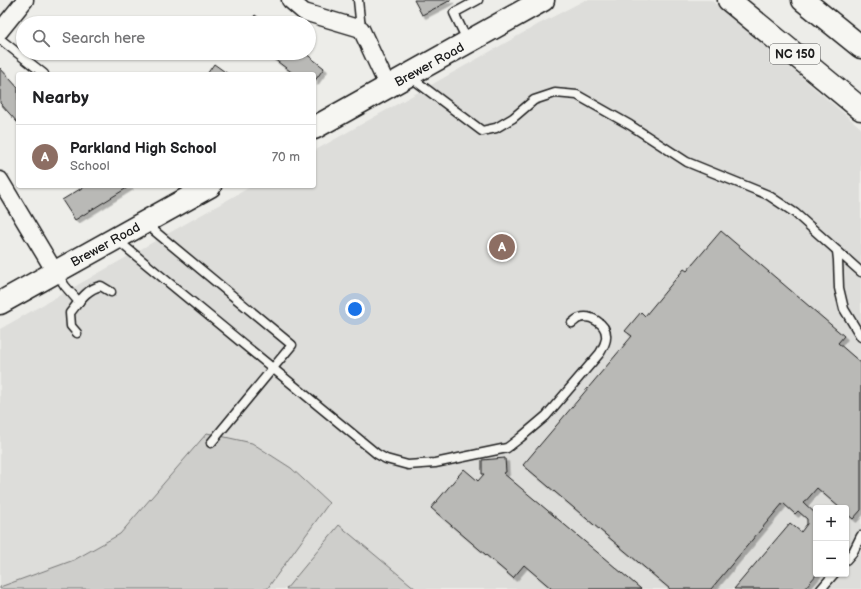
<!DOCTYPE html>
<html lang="en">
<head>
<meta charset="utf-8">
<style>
	body { margin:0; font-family:"Balsamiq Sans",sans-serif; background:#f6f6f6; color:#202124 }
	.controls { position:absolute; right:12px; bottom:12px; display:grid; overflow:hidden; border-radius:4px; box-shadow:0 1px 3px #0004 }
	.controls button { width:36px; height:36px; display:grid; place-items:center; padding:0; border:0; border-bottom:1px solid #e0e0e0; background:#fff; color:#202124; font:20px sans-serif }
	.you { position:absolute; left:355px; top:309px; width:14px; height:14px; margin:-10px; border:3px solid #fff; border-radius:50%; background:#1a73e8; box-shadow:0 0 0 6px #1a73e833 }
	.badge { display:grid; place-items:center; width:26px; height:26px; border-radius:50%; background:#0f766e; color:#fff; font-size:13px; font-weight:700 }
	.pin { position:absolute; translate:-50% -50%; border:2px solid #fff; box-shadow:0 1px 4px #0006 }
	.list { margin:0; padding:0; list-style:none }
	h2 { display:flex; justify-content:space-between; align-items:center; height:52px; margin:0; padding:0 16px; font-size:17px }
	h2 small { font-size:13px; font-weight:400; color:#757577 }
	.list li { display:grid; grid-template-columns:26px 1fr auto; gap:12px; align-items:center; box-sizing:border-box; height:64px; padding:0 16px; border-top:1px solid #e0e0e0 }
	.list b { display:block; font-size:15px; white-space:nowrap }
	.list p { margin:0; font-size:13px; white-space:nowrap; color:#757577 }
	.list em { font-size:13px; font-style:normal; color:#757577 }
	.icon { flex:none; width:22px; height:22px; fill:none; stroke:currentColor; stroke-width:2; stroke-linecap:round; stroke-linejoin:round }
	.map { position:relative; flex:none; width:861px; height:589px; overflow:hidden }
	.search { position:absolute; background:#fff; box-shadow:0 1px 3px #0004; left:16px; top:16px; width:300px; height:44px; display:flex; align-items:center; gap:10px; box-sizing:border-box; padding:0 14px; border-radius:22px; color:#757577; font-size:15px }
	.panel { position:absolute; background:#fff; box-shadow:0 1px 3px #0004; left:16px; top:72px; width:300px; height:116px; border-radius:4px }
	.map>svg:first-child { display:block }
</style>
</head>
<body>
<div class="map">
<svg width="861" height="589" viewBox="0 0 861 589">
	<defs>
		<filter id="shadow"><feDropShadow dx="3.5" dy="3.5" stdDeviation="0" flood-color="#0004"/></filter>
	</defs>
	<rect width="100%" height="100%" fill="#edede9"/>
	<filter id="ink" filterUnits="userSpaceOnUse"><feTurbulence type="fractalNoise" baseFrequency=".025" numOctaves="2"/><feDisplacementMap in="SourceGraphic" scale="8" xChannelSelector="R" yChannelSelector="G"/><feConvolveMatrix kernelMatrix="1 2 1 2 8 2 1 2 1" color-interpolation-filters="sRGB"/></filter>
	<g filter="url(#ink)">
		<path fill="#ddddda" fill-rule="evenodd" d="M585,0H711L861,128V589H267L329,503L291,468L252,443L207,433L120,534L74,560L0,587V329L252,186H314V151L539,24ZM816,508H846V574H816Z"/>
		<g fill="#cececb" stroke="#757574">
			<polygon points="207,433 252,443 291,468 329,503 267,589 0,589 0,587 74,560 120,534"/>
			<polygon points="339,525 416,589 286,589"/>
		</g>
		<g fill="#b9b9b6" stroke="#1c1c1c" filter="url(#shadow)">
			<polygon points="414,0 451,0 422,15"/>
			<polygon points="255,15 266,23 248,23"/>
			<polygon points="266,53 305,53 324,68 314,82 314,74 294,74"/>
			<polygon points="214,64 228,74 207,74"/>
			<polygon points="0,68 18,88 18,123 0,103"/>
			<polygon points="85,186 130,186 75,220 62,200"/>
			<polygon points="721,231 844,336 838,343 861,363 861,510 853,519 846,513 846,508 840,508 817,488 804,503 816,514 817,574 804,589 734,589 790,523 801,532 807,524 807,519 798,511 795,514 783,503 711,589 670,589 523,465 632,336 625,331 641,312 645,316 684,269 687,271"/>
			<polygon points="505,458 506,472 503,473 641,589 552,589 524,565 513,578 431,508 464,469 478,481 484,474 482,474 482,460"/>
		</g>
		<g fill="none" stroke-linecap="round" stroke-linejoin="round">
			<g stroke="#1c1c1c" stroke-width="11">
				<g id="lane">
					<polyline points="358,0 361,29"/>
					<polyline points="0,39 44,74"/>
					<polyline points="468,42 454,13 478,0"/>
					<polyline points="409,76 482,131 496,128 513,118 534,100 555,93 577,95 630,125 687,162 768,195 795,213 861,272"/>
					<polyline points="146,224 292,345 211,443"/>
					<path d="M117,240L377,454L386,459L408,465L435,463L507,448L520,438L546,416L600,353C603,348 607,341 606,335C606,324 590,314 580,318C577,318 574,322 572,323"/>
					<polyline points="837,251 838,260 839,288 844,309 861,337"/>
					<polyline points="56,272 65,286 79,302"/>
					<path d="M77,333L71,326L70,313C79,302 86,289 101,286L111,292"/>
					<polyline points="846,560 853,552 861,536"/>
					<polyline points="821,589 834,574"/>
				</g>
			</g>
			<g stroke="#1c1c1c" stroke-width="19">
				<g id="street">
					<polyline points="290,0 304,12 361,29 388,87"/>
					<polyline points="0,31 25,0"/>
					<polyline points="0,180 55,272"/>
				</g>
			</g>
			<g stroke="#1c1c1c" stroke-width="25">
				<g id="secondary">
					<polyline points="314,128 543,0"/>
					<polyline points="0,303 210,186"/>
				</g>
			</g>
			<g stroke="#1c1c1c" stroke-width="25">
				<g id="primary">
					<polyline points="729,0 861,109"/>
					<polyline points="803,0 861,47"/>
				</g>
			</g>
			<use href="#lane" stroke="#f6f6f2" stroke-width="8"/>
			<use href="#street" stroke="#f6f6f2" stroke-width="16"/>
			<use href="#secondary" stroke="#f6f6f2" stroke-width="22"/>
			<use href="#primary" stroke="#f6f6f2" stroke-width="22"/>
		</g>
	</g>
	<g text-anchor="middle" stroke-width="3" stroke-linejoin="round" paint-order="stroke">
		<rect fill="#f6f6f2" stroke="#5d5d5c" stroke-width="1" x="770" y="44" width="50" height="20" rx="3"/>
		<g font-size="12" font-weight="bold" fill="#1c1c1c">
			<text x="795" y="58">NC 150</text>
		</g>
		<g font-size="13" fill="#1c1c1c" stroke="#f6f6f2">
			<text transform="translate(429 64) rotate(-29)" y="5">Brewer Road</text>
			<text transform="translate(105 244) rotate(-29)" y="5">Brewer Road</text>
		</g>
	</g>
</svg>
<div class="controls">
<button>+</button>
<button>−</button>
</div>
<div class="you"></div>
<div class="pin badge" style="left:502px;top:247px;background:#8d6e63">A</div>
<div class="search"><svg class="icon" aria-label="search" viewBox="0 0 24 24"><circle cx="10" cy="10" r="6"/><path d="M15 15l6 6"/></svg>Search here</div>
<section class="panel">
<h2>Nearby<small></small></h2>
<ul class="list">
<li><span class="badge" style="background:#8d6e63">A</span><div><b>Parkland High School</b><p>School</p></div><em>70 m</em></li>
</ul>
</section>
</div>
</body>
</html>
